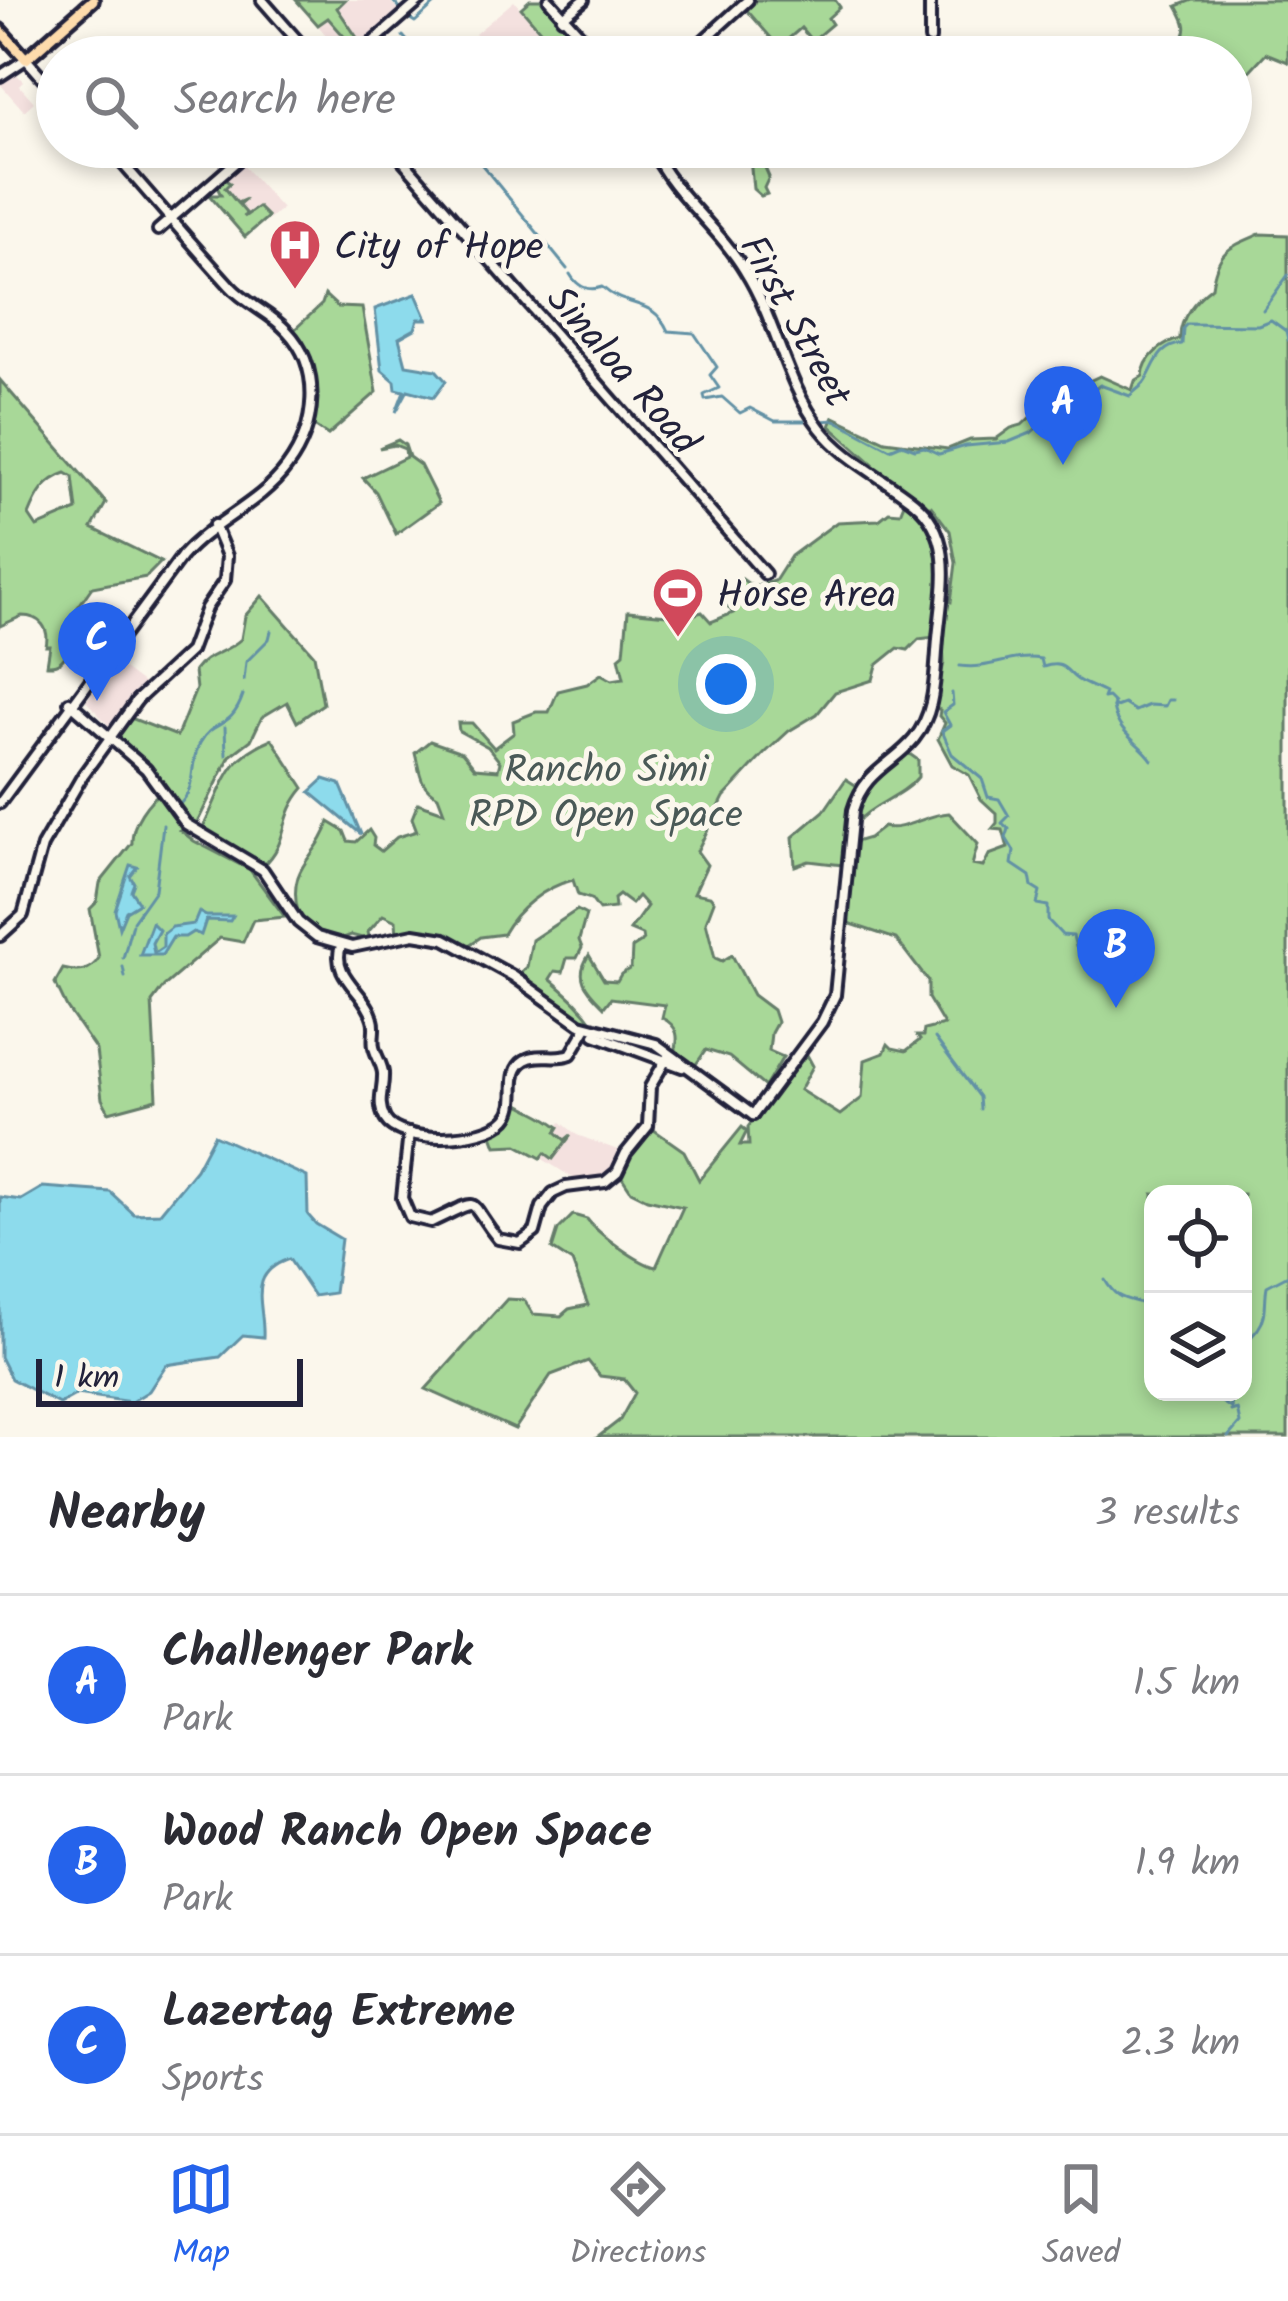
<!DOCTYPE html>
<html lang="en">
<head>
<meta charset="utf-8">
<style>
	body { margin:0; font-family:Kalam,sans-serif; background:#f7f7f7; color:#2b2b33 }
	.controls { position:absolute; right:36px; bottom:36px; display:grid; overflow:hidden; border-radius:24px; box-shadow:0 6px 18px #0003 }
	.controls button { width:108px; height:108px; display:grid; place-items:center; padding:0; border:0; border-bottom:3px solid #e1e1e2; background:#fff; color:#2b2b33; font:60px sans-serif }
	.scale { position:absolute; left:36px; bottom:30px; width:267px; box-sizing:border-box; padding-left:12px; border:6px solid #22223b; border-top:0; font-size:33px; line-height:42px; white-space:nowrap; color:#22223b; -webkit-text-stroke:9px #fbf7ec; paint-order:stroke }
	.you { position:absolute; left:726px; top:684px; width:42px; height:42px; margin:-30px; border:9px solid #fff; border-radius:50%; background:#1a73e8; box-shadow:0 0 0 18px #1a73e833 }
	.badge { display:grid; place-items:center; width:78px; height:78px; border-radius:50%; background:#2563eb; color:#fff; font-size:39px; font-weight:700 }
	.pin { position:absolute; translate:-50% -99px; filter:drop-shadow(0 3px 6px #0008) }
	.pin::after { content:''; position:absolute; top:63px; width:42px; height:36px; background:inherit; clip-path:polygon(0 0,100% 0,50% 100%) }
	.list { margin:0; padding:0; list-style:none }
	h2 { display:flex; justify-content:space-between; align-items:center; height:156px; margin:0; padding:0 48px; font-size:51px }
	h2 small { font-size:39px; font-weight:400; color:#7c7c81 }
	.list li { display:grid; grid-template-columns:78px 1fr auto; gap:36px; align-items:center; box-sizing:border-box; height:180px; padding:0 48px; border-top:3px solid #e1e1e2 }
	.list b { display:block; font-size:45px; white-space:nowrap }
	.list p { margin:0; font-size:39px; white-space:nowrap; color:#7c7c81 }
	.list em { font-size:39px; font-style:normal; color:#7c7c81 }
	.icon { flex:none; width:66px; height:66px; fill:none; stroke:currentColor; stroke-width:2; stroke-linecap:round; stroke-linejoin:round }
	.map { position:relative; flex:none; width:1288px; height:1437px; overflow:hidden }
	.search { position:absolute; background:#fff; box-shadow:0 6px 18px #0003; left:36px; right:36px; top:36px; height:132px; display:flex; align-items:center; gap:30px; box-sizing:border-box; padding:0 42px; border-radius:66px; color:#7c7c81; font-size:45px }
	.sheet { height:696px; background:#fff }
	nav { display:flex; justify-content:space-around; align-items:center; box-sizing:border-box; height:168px; border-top:3px solid #e1e1e2; background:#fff; font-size:33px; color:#7c7c81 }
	nav a { display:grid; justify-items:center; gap:6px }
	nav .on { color:#2563eb }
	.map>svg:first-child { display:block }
</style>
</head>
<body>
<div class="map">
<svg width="1288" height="1437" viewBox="0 0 1288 1437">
	<rect width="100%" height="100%" fill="#fbf7ec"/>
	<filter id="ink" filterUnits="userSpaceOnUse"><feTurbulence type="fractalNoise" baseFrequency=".00833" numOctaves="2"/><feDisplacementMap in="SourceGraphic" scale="24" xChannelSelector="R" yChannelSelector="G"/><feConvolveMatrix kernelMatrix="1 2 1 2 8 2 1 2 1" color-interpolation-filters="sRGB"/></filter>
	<g filter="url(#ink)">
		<g fill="#f4e1df">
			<polygon points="296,0 389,0 401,13 357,51 342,34 332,42"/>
			<polygon points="514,1 551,43 535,57 495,57 475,34"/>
			<polygon points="15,72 23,81 19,85 34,102 24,111 0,84 0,80"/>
			<polygon points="240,162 282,209 245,237 209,195 222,195 215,184"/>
			<polygon points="116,663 144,684 115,726 110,727 86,701"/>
			<polygon points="561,1122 577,1135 623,1152 616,1170 601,1180 581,1183 541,1158"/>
		</g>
		<g fill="#a8d898" stroke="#657d6a" stroke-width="3" fill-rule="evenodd">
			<polygon points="296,0 345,0 337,8 362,45 356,50 328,18 318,25"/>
			<polygon points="530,0 541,0 588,55 563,57 521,8"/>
			<polygon points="754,0 835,0 840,7 828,18 832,24 812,41 801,28 779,47 745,8"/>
			<path d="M1192,0H1288V62L1266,53L1231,91V57H1146L1159,43L1180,41C1191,29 1184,19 1177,6Z"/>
			<polygon points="749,147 756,147 769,177 764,188 767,194 761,196 753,189"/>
			<polygon points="224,179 230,183 225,188 237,203 246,199 239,205 246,213 244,217 258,207 268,217 245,237 209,195 221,195 216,185"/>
			<path d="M1260,234L1288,235V1437H598L620,1420L635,1393L624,1379L600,1376L588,1361L551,1375L515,1429L426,1389L507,1299L524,1300L533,1314L561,1316L569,1309L588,1305L572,1262L552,1249L558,1230L573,1215L587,1219C598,1234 640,1264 656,1267L683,1207L647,1199L631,1191L619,1173C626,1152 645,1139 652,1118L654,1130L684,1151L699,1180L742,1127L747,1131L740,1145H749L748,1127L805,1051L813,1066L800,1090L840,1115L862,1098L865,1060L884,1053L888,1044L892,1048L906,1051L920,1040L917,1036H923L924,1030L944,1025L928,998V981L896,939L845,922L852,843L869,838L883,827C904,832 926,814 949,813L978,844L972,865L983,867L989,855L1008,848L1003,830L992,829L997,823V814L981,799L969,775L952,765L938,739L945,723L939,716L940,710L933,706L944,663L942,626L947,601L951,602L956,563L950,531L931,506H923L864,465L872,463L830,426L834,417L885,441L948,449L970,440L996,439L1011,428L1022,425L1044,404L1059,403L1070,390L1100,376L1132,390L1135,381L1143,376C1144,357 1163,343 1180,339C1179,318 1196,299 1212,287C1217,250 1230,247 1260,234ZM1153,1194H1243V1392H1153Z"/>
			<polygon points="325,295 338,307 362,308 377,392 328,435 311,424 313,368 293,331 322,304"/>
			<path d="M0,380L106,503L92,528L161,562L146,577L92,587L78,607L85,618L83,637C66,644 68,667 47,665L50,646H46C50,628 40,616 22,616L0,626ZM66,473L73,477L77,510L37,527L29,515C37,495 45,480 66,473Z"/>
			<polygon points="398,440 405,445 409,457 420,465 439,503 396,534 376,492 363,478 406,457 405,449 395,445 379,448"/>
			<path d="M906,498C950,535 942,585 935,637L919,639L908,650L898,648L877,665L873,680L835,692L817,714L789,731L765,753L724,797L697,851L707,865L694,893L710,896L714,901L706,922L715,958L722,961L732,955L753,995L773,1010L777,1022L771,1033L769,1051L783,1057L765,1087L729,1057L706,1050L694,1067L675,1053C679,1038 679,1026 662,1018L665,1005L611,998L604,1007C588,991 573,978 589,955L604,980L617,981L621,974L631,968L632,948L643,941L642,935L630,930L647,906L638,896L631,904L619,895L614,899L615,908L599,910L591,899L578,895L573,880C544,887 517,909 503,934L481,937L466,947L433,933L397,935L396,921L383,915L368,932L370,940L351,935L333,942L303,922L295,912H298C286,865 319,857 329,822L344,831L348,841L356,842L369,830L374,838L373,845L381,851L397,837L417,831L412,818L418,803L444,812L438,796C419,787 420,771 415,753L430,741L462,752L475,768L498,770L500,762L488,747L459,731L458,723H472L494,748L514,733L513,721L536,712H549L558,691L587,684L601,674L612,680L624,678L619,657L624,653L628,611L686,617L702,612L711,622L733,613L721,597L742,579L753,587L775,581L791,556L837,522L879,520L889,512L900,513Z"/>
			<path d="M262,596L314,655L323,704L297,722L287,702L262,717L251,740L230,756L197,823L187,821L180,830L194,841L250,870L285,917L253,920L243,942L220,938L164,986L152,1002L157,1099L109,1112L102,1099L96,1050L67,1008L55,983L63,969C79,973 90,972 99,958L90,909L97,902L100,883L132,843C131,824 148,800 164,790L120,743L119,734L131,718L177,736L196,689L194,671C207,653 225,654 241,639L245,616Z"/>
			<path d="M272,739L304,788C278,818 290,842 263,866L201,831C225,787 221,760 272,739Z"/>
			<path d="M908,753L918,760V777C902,797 874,803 858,821L854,818C862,786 882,771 908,753Z"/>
			<polygon points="846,779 857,786 846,816 843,865 809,861 795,866 793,837 824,811"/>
			<path d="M577,910L586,915L579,940L582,948L577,958H567L563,972L555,971L550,979C566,993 581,1005 594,1024L580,1023L517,976L527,967L532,940Z"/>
			<path d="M516,1102C529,1110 546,1116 559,1127L556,1132L565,1140L571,1135L553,1159L545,1153L541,1158L517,1145L496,1146L491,1132Z"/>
		</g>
		<g fill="#8ddbec" stroke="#6291a5" stroke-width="3">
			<polygon points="416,294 427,319 418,319 415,329 399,338 406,365 436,370 446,381 434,397 408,390 396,412 404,391 396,389 395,381 382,370 375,309"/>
			<polygon points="324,779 340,784 361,834 310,792"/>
			<polygon points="130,865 137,867 130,876 134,883 131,891 139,903 126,911 119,928 115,910"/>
			<polygon points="199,912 206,916 233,916 230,921 206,920 201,935 193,932 185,937 173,937 162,955 140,955 152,923 159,930 152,943 154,953 163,947 163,934 172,927 194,924"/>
			<path d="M214,1135L307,1177L308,1215L316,1224L341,1239L334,1293L314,1296L289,1259C245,1274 265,1306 263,1337L243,1335L220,1357L166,1365L149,1391L131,1402L77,1394L59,1404L11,1379L0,1357V1197L21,1200L43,1187L110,1192L134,1214L160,1213L196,1169Z"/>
		</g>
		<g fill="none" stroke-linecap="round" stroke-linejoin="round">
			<g stroke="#6291a5" stroke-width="3">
				<polyline points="392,0 401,10"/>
				<polyline points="407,17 415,22 435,4"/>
				<polyline points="403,36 421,57"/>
				<polyline points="474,147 478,160 567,269"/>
				<path d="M570,274C577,286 588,292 602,287C627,310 652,296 668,331L694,333L717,367L710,375L719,388L704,395L705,400L722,397L740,413L750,408L775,421H804"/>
				<polyline points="1263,310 1288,275"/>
				<path d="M821,421L835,420L890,449L902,444L915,449L924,447L939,454L966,446L1009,442L1031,433L1068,399H1083L1100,385L1130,396C1134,391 1140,388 1144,383C1155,369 1156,346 1182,344L1183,328L1187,324L1258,325L1271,320L1286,331L1288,340"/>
				<path d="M960,666C992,670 1010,654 1041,659L1043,667C1065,660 1065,671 1078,680C1086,685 1098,689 1105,693L1103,698L1108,697L1114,703L1113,708L1124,704L1135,711L1149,705L1165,706L1168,700H1173"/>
				<polyline points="244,680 246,662 269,639 271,631"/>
				<polyline points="952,693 953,705 943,712 950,725 942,731 952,754 982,779 988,797 999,799 1009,816 1002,823 1009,829 1006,838 1014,851 1012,864 1030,876 1032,887 1040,892 1037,904 1048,906 1048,920 1062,935 1073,936 1076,947 1083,952 1084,963 1107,981"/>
				<path d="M1113,708C1118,735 1142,744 1152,760"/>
				<polyline points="225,727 226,755"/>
				<path d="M179,805C198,787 188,765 200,743C214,718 231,731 243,695"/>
				<polyline points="133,921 155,890 163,825"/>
				<polyline points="127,942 132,924"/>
				<polyline points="123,958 127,944"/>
				<polyline points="123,967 125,977"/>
				<polyline points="935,1038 979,1097 980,1109"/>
				<path d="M1105,1280C1121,1308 1134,1294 1153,1311"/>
				<path d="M1243,1351C1246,1340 1251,1338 1258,1329C1268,1315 1264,1302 1267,1286L1288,1275"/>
				<polyline points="1212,1392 1215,1398 1231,1408"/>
				<polyline points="1228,1437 1240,1423 1237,1409 1231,1411 1232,1392"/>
			</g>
			<g stroke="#22223b" stroke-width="16">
				<g id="secondary">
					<polyline points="262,0 312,57"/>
					<polyline points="549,0 600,57"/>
					<polyline points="930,0 930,39"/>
					<polyline points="562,18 584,0"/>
					<polyline points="356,57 421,0"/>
					<polyline points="685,57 748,0"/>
					<polyline points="0,76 26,59 57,94"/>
					<polyline points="391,147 765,574"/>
					<path d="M651,147C673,195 718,226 745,271C776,320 785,382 820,428C846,461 882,476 914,502C957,537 942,591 938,639C936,661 936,681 931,703C917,763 868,757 853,810L835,995L822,1022L753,1115"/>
					<polyline points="158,230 253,147"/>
					<polyline points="136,701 190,651 206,608 225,580 227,556 214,525"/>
					<polyline points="69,702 146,769 186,824 263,870 298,922 317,937 352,947 414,934 445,939 513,976 580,1024 656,1044 753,1115"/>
					<path d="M0,803L182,556C212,522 260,504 287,467C316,428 323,369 287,331C271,313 246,304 230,286C188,240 149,193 108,147"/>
					<polyline points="0,936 23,915 42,846 83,775 138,699"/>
					<path d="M341,946C330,976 367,993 373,1019C376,1028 372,1037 374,1047C376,1056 382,1064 383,1073C384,1090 376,1102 385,1119C400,1145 486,1141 506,1119C522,1102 504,1073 525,1060C539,1052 556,1060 571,1054L587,1027"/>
					<polyline points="595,1035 682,1067"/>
					<path d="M409,1133L402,1198L410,1217L431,1222C486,1197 464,1197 498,1239L520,1243L535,1232L542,1207L553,1193L566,1187L605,1182L617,1172L626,1153L648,1126L650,1087L667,1058"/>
				</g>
			</g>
			<g stroke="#22223b" stroke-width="18">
				<polyline id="primary" points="0,30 26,59 93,0"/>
			</g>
			<use href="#secondary" stroke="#fbf7ec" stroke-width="8"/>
			<use href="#primary" stroke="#fedbac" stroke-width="9"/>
		</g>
	</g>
	<defs>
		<g id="hospital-pin" transform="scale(2.7)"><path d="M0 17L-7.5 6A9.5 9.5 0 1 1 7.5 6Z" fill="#d1495b" stroke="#fbf7ec"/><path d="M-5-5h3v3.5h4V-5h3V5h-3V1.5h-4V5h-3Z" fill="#fff"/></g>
		<g id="stadium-pin" transform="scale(2.7)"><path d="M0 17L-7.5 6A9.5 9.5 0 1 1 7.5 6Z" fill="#d1495b" stroke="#fbf7ec"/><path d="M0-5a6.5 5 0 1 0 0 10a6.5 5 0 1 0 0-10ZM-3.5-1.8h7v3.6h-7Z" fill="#fff"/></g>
	</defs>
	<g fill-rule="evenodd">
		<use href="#hospital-pin" x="295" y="245"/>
		<use href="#stadium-pin" x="678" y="593"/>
	</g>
	<g text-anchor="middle" stroke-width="10" stroke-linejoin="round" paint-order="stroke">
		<g font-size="39" fill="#22223b" stroke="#fbf7ec" text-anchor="start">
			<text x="334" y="259">City of Hope</text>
			<text x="717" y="607">Horse Area</text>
		</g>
		<g font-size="39" fill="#22223b" stroke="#fbf7ec">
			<text transform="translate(797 320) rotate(61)" y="14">First Street</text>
			<text transform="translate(624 369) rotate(49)" y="14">Sinaloa Road</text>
		</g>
		<g font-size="39" fill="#4a5957" stroke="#fbf7ec">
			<text x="606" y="782">Rancho Simi<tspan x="606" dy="45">RPD Open Space</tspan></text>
		</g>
	</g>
</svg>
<div class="controls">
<button><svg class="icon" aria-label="locate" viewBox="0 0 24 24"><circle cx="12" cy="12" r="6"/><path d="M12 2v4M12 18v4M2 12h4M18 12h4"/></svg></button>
<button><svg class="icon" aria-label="layers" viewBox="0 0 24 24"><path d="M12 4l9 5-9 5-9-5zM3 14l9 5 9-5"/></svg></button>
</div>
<div class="scale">1 km</div>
<div class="you"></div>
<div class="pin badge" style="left:1063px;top:465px">A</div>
<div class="pin badge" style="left:1116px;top:1008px">B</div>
<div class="pin badge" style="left:97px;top:701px">C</div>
<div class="search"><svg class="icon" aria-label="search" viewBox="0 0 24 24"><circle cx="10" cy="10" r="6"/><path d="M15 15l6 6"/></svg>Search here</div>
</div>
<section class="sheet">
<h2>Nearby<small>3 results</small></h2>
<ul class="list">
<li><span class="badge">A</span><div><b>Challenger Park</b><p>Park</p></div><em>1.5 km</em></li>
<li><span class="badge">B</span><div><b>Wood Ranch Open Space</b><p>Park</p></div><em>1.9 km</em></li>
<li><span class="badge">C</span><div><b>Lazertag Extreme</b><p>Sports</p></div><em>2.3 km</em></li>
</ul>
</section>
<nav>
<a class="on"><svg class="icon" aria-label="map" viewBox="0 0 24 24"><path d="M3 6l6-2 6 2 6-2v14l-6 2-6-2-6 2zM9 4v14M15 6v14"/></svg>Map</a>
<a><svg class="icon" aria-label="directions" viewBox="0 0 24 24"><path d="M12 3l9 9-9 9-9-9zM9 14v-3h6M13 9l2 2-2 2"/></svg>Directions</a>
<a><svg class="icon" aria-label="saved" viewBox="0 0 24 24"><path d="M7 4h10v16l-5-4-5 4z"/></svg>Saved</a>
</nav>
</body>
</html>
